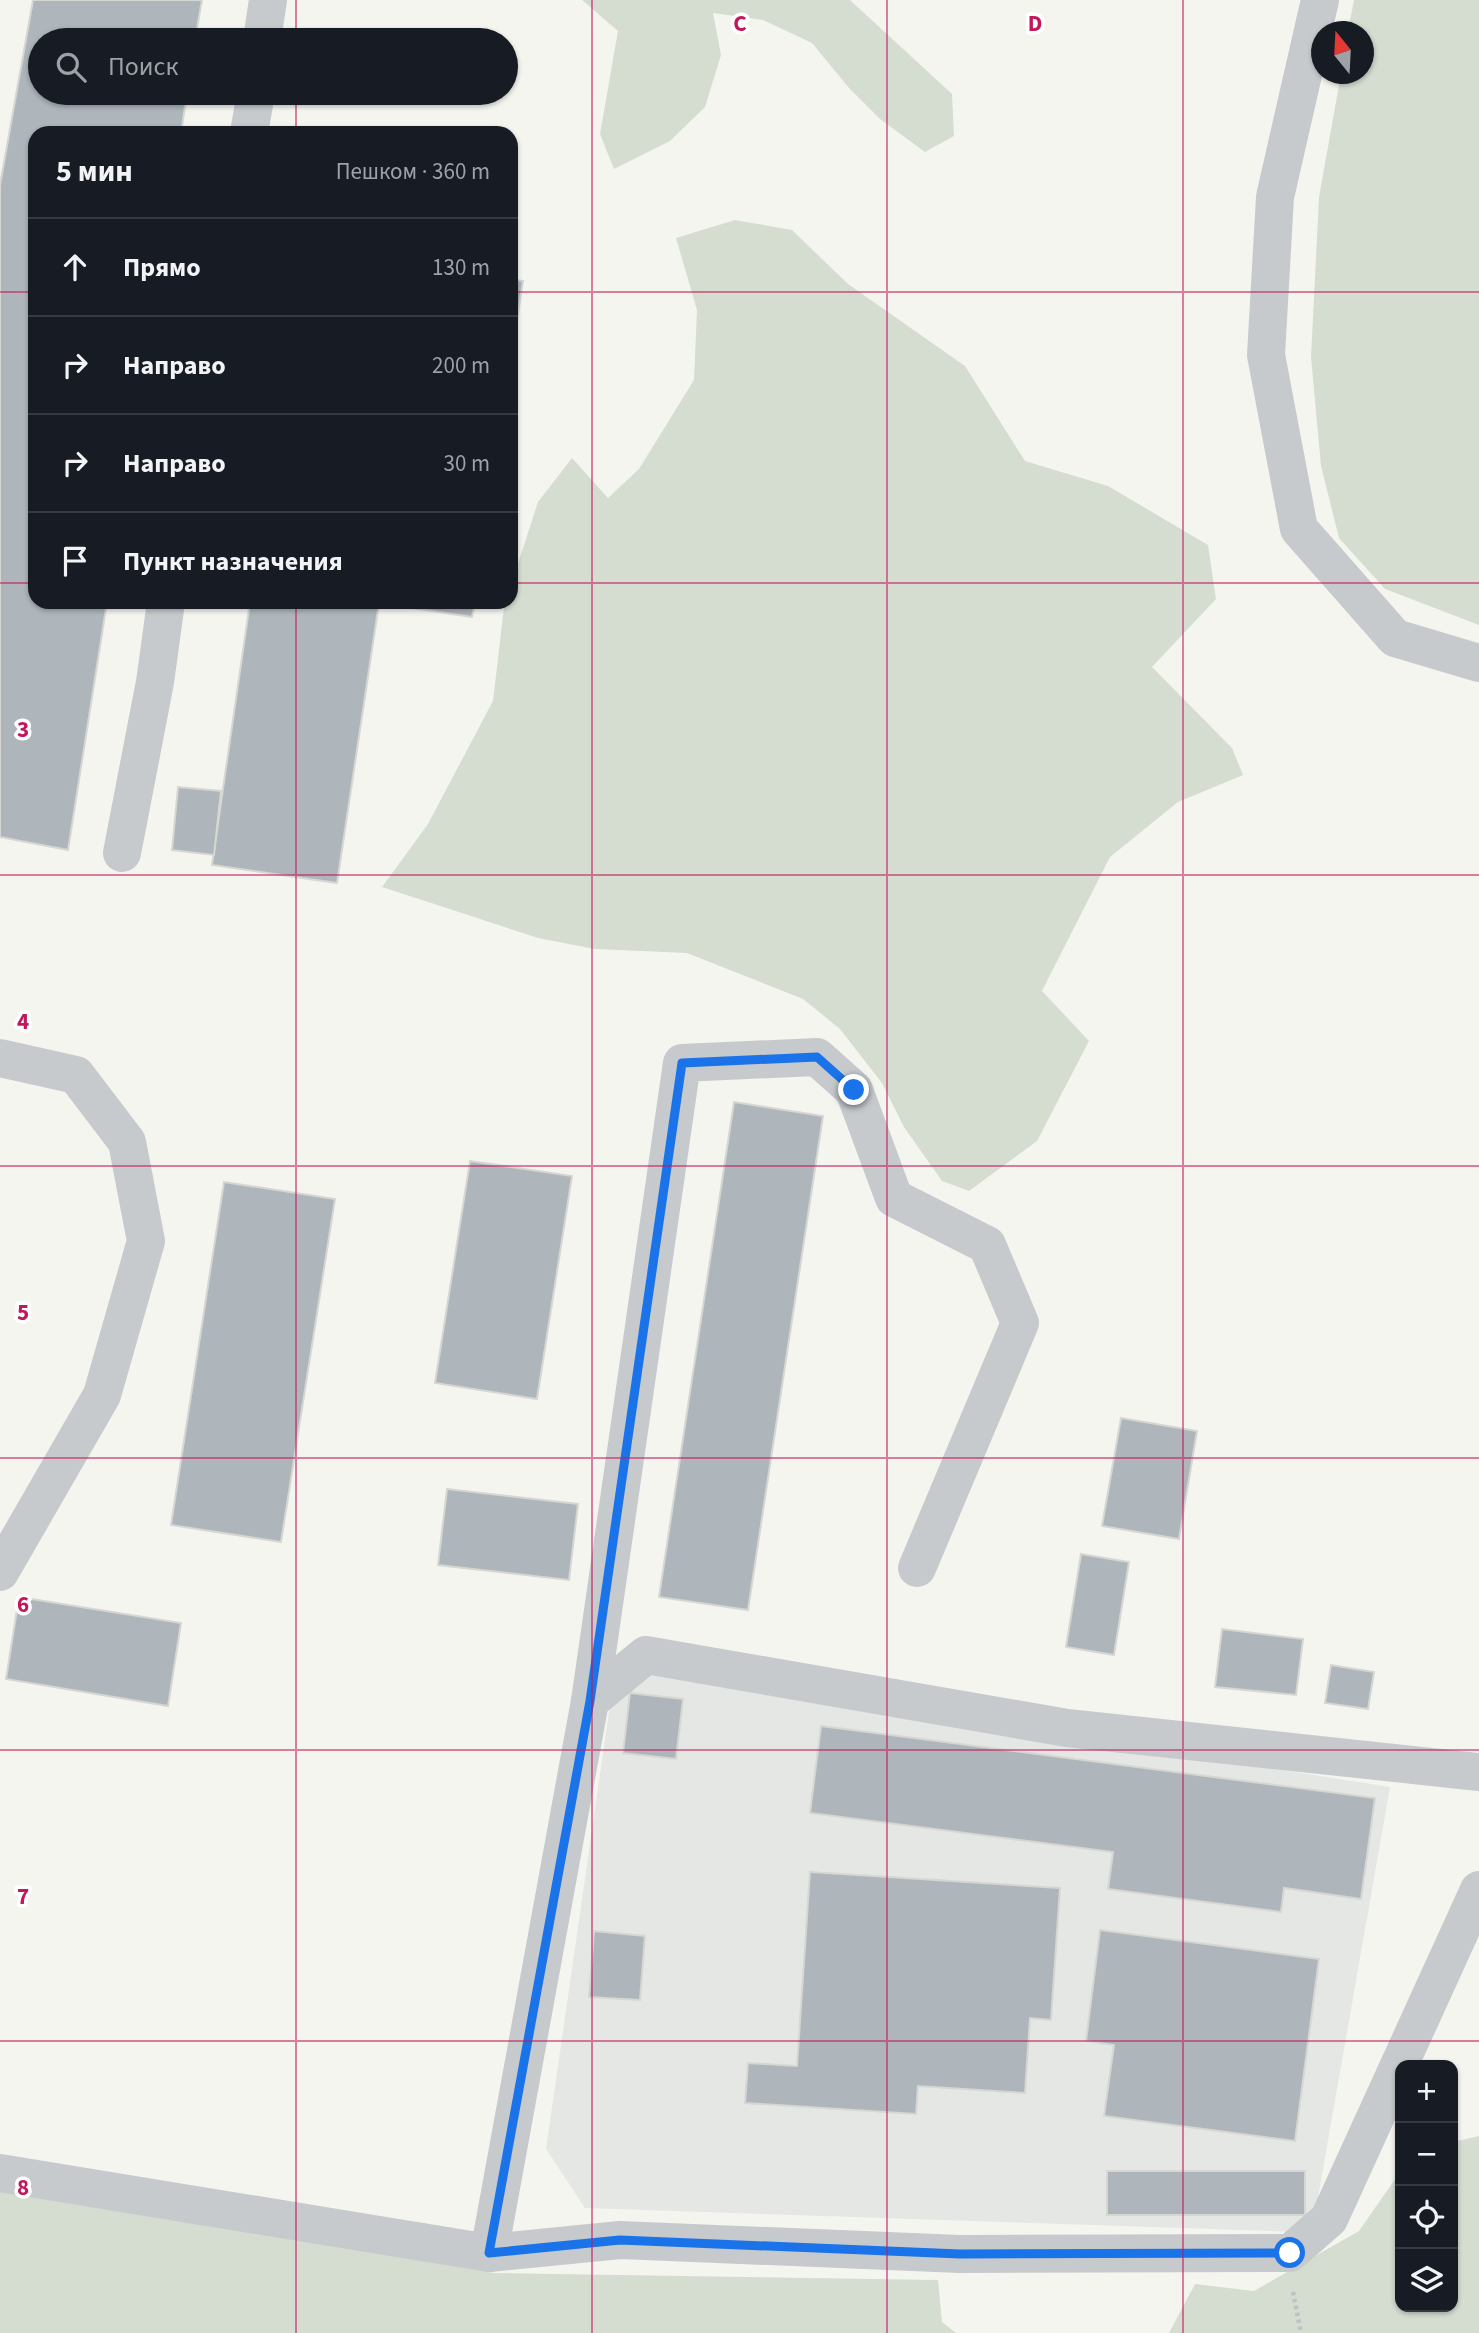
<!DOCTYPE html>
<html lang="ru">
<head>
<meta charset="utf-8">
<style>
	body { margin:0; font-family:"Source Sans 3",sans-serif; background:#242831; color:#f1f3f6 }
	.controls { position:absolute; right:21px; bottom:21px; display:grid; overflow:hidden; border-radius:14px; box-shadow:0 2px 5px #0004 }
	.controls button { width:63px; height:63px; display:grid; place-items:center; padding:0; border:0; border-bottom:2px solid #363941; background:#171b24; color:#f1f3f6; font:35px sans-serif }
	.compass { position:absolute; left:1311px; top:21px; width:63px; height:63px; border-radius:50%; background:#171b24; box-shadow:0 2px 5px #0004; rotate:342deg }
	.stop { position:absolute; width:21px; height:21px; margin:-16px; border:5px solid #1a73e8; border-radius:50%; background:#fff }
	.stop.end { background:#1a73e8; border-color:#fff; box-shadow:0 2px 7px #0008 }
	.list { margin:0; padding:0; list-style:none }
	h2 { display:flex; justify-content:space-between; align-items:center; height:91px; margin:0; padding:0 28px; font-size:30px }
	h2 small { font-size:23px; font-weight:400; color:#9ea1a6 }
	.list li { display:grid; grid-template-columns:46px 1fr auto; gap:21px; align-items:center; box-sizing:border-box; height:98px; padding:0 28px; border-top:2px solid #363941 }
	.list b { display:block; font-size:26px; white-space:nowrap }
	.list em { font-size:23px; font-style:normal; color:#9ea1a6 }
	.icon { flex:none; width:38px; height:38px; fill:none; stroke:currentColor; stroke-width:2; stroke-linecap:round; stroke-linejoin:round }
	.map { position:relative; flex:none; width:1479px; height:2333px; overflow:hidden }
	.search { position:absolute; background:#171b24; box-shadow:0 2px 5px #0004; left:28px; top:28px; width:490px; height:77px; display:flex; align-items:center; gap:18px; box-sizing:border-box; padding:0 24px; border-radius:38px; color:#9ea1a6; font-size:26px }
	.panel { position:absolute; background:#171b24; box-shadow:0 2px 5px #0004; left:28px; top:126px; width:490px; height:483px; border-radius:21px }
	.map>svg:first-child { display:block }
</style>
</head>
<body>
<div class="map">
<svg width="1479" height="2333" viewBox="0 0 1479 2333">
	<rect width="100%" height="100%" fill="#f5f5f0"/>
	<polygon fill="#e5e7e4" points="647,1670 1390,1787 1316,2209 1299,2232 585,2208 546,2149 610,1705"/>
	<g fill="#d5ddd1">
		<polygon points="582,0 850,0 952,94 954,136 925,152 880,119 849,88 812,43 763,20 713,13 721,55 705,107 670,141 614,169 600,134 618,31"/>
		<polygon points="1354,0 1479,0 1479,625 1385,589 1339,538 1321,466 1311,357 1319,197 1341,74 1364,74 1364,32 1348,31"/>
		<polygon points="735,220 792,230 848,284 965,366 1025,461 1108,486 1208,545 1216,599 1152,667 1232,748 1243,775 1178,802 1110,857 1042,991 1089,1041 1037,1141 969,1191 942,1181 904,1127 882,1083 840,1029 803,999 687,953 595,949 538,938 382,887 428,824 493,701 504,607 506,602 511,602 511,585 538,502 572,458 608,498 639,469 694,380 697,310 676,238"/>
		<polygon points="1479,2136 1479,2333 1169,2333 1195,2284 1254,2291 1359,2231 1400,2172 1400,2307 1453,2307 1453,2142"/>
		<polygon points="0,2190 495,2273 938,2280 942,2322 956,2333 0,2333"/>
	</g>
	<g fill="#aeb6bb" stroke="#d6d6d3" stroke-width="2">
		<polygon points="33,0 202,0 195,40 40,40 40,93 187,93 181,133 35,133 35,602 107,602 68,850 0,837 0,185"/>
		<polygon points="511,279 523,281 511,359"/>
		<polygon points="250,602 475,602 472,617 379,603 337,883 212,865"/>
		<polygon points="178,787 221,791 214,855 172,850"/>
		<polygon points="734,1102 823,1116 748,1610 659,1597"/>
		<polygon points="470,1161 572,1176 537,1399 435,1383"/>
		<polygon points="224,1182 335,1199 281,1542 171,1525"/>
		<polygon points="1121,1418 1197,1431 1179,1539 1102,1526"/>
		<polygon points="447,1489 578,1504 569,1580 438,1565"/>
		<polygon points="1081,1554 1129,1562 1114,1655 1066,1647"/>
		<polygon points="19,1597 181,1623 168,1706 6,1679"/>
		<polygon points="1222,1629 1303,1639 1296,1695 1215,1687"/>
		<polygon points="1331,1665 1374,1672 1368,1709 1325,1703"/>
		<polygon points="630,1693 683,1699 676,1759 623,1753"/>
		<polygon points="821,1726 1375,1798 1361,1899 1284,1888 1281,1912 1108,1889 1113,1852 810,1813"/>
		<polygon points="810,1872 1060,1888 1051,2020 1030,2018 1025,2093 918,2086 916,2114 745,2103 748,2063 797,2066"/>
		<polygon points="1100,1930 1319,1959 1295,2141 1104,2116 1114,2045 1086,2041"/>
		<polygon points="594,1931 645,1936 640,2000 589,1997"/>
		<rect x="1107" y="2171" width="198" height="44"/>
	</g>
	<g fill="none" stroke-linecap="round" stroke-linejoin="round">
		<polyline stroke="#c0c1c3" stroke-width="4.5" stroke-dasharray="3.5 3.5" stroke-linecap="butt" points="1293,2292 1301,2333"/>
		<g stroke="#c7cacd" stroke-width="38">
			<polyline points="1320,0 1275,197 1266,355 1299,529 1395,638 1479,663"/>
			<polyline points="262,40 268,0"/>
			<polyline points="249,133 256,93"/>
			<polyline points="122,853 155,682 166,602"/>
			<polyline points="0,1058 76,1075 127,1142 146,1241 102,1395 0,1572"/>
			<polyline points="590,1701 646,1655 1067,1728 1479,1772"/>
			<polyline points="0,2173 489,2253 620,2240 960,2254 1290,2253 1329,2219 1479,1890"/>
			<polyline points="489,2253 590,1701 682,1063 817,1057 854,1090 894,1198 987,1245 1020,1323 917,1568"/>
		</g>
	</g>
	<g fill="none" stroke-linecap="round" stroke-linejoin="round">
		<polyline stroke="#1a73e8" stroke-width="9" points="854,1090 817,1057 682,1063 590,1701 489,2253 620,2240 960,2254 1290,2253"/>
	</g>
	<path fill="none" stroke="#c2185b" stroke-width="2" stroke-opacity="0.55" d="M296,0V40M592,0V2333M887,0V2333M1183,0V2333M296,93V133M0,292H35M511,292H1479M0,583H35M511,583H1479M296,602V2333M0,875H1479M0,1166H1479M0,1458H1479M0,1750H1479M0,2041H1479"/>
	<g font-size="23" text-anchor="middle" font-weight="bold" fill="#c2185b" stroke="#fff" stroke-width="7" stroke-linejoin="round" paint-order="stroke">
		<text x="740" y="31">C</text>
		<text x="1035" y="31">D</text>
		<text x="23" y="737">3</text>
		<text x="23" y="1029">4</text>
		<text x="23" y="1320">5</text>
		<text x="23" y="1612">6</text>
		<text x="23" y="1904">7</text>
		<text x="23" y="2195">8</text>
	</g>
</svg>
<div class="controls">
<button>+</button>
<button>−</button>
<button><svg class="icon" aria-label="locate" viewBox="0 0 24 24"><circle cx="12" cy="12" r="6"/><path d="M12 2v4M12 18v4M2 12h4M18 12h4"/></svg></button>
<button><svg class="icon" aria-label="layers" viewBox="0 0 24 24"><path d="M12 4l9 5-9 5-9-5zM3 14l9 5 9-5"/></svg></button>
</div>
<svg class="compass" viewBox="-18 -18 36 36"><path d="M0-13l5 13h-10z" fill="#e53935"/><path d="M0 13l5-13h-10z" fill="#9ea1a6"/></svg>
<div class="stop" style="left:1290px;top:2253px"></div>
<div class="stop end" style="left:854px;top:1090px"></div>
<div class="search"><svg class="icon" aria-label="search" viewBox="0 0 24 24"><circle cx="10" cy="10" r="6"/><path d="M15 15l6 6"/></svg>Поиск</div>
<section class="panel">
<h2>5 мин<small>Пешком · 360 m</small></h2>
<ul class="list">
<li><svg class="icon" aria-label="ahead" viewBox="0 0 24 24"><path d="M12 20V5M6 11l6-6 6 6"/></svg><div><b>Прямо</b></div><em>130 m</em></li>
<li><svg class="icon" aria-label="right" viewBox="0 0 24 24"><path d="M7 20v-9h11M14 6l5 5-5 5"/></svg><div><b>Направо</b></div><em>200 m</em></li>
<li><svg class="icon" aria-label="right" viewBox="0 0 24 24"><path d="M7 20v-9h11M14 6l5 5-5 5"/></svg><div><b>Направо</b></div><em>30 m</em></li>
<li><svg class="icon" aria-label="arrive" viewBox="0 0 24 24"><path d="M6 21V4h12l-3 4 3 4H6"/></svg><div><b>Пункт назначения</b></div></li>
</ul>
</section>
</div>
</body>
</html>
